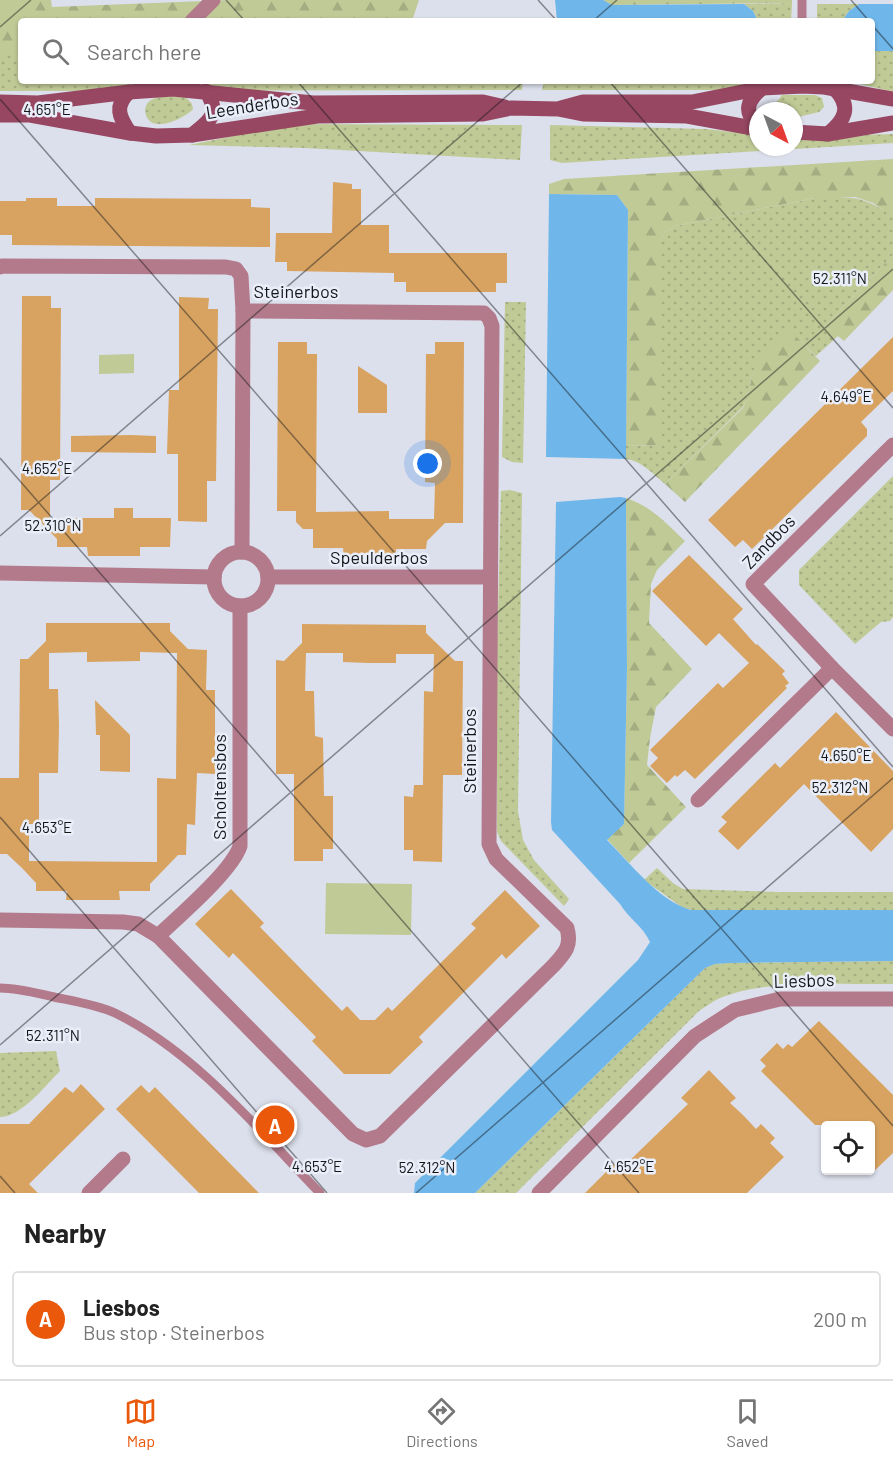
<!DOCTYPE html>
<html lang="en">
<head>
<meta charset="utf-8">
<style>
	body { margin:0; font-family:Barlow,sans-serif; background:#f6f6f6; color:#222 }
	.controls { position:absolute; right:18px; bottom:18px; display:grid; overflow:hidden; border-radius:6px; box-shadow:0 2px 4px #0004 }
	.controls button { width:54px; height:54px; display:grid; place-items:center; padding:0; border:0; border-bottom:2px solid #e0e0e0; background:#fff; color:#222; font:30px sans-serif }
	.compass { position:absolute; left:749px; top:102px; width:54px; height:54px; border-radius:50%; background:#fff; box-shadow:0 2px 4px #0004; rotate:139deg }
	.you { position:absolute; left:428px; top:464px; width:21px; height:21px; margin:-15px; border:4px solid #fff; border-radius:50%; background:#1a73e8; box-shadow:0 0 0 9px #1a73e833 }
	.badge { display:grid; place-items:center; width:39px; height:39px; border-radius:50%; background:#ea580c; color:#fff; font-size:20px; font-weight:700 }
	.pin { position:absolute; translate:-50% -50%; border:3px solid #fff; box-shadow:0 2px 6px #0006 }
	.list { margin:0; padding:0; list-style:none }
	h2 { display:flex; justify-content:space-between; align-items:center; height:78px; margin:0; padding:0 24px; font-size:26px }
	h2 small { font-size:20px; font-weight:400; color:#767676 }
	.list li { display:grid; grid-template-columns:39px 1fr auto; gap:18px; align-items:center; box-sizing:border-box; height:96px; margin:0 12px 12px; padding:0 12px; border:2px solid #e0e0e0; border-radius:6px }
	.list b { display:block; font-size:22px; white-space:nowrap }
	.list p { margin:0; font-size:20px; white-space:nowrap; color:#767676 }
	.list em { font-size:20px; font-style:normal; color:#767676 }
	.icon { flex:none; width:33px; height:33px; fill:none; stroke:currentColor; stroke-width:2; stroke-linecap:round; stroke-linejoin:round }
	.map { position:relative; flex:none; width:893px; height:1193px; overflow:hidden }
	.search { position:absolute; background:#fff; box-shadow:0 2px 4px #0004; left:18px; right:18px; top:18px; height:66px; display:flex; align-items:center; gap:15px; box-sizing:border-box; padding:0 21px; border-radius:6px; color:#767676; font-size:22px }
	.sheet { height:186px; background:#fff }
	nav { display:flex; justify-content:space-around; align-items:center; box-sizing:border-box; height:84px; border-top:2px solid #e0e0e0; background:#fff; font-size:16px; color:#767676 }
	nav a { display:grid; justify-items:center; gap:3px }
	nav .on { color:#ea580c }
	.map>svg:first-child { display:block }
</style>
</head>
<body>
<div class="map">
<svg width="893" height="1193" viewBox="0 0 893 1193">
	<defs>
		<pattern id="grass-dots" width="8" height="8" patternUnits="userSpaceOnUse" patternTransform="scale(1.5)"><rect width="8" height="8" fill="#c0ca96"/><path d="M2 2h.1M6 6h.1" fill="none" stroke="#a4ad81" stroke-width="1.8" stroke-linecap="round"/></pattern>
		<pattern id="forest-firs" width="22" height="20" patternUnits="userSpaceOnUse" patternTransform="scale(1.5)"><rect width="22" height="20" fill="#c0ca96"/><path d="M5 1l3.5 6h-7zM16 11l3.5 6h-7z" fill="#a4ad81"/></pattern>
	</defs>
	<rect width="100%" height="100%" fill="#dce0ec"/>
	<g fill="url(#grass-dots)">
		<polygon points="792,3 791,21 758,21 753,11 744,4"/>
		<polygon points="817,4 859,4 849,11 842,21 817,21"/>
		<polygon points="872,51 893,51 893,92 848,81 872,81"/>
		<polygon points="0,52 21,52 21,81 523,81 522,90 0,91"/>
		<polygon points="544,81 753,81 723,90 542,90"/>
		<polygon points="782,95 815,95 822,98 824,107 819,112 794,118 794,111 775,111 775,104"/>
		<path d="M185,96L192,104L193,109C186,117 162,129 151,122C143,116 143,103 153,99C161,95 176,97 185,96Z"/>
		<polygon points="294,124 522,125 520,160 305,148 189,145"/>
		<polygon points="550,125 706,129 758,135 758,147 794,147 794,137 893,134 893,143 562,163 550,160"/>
		<path d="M820,197C856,197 862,196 893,216V255L825,326L838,336L816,356L790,331C780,339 762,354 756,366C749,378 751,394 743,407L665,484C653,474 642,461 626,459V446L661,445V240L665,232L675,226Z"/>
		<polygon points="505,302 526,302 523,463 512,462 502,457"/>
		<polygon points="893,476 893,617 890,621 881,622 855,644 799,585 799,570"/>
		<polygon points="510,490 522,493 518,811 523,840 534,860 569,899 564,906 501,841 497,832 497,653 501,491"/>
		<polygon points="657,868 673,883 683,889 780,892 893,892 893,910 692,910 683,908 644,880"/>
		<path d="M893,961V984C842,985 765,978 718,999C712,1002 705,1007 699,1011L516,1193H475L705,968L715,964L728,963Z"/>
		<path d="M56,1051L60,1071C45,1086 21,1117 0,1117V1053Z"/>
	</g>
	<g fill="url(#forest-firs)">
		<polygon points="22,0 51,0 52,7 230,0 419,0 412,21 21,21 21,52 0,52 0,6"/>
		<polygon points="603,0 792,0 792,3 612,5"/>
		<polygon points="893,159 893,217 873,203 855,197 820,197 675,226 665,232 661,240 662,445 626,446 628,210 617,195 549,194 549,184 564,179"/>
		<polygon points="893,255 893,290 844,341 825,326"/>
		<path d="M790,330L820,361L685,502L665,484L743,408C752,391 750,366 763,352C770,344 781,338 790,330Z"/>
		<path d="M626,498C651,506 666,523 685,541L657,570L651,584L649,623L692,669L656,707L650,738L647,765L686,807L629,863L607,839L624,824L627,669Z"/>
	</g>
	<g fill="#c0ca96">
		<rect x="0" y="0" width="28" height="16"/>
		<polygon points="134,354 134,373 99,374 99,355"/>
		<polygon points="326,883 412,884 411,935 325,934"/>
	</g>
	<g fill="#6fb7ea">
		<polygon points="555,0 603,0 612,5 744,4 753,11 758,21 557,21"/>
		<polygon points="859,4 893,4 893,51 872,51 872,21 842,21 849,11"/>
		<polygon points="549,194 617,195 628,210 626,459 546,457"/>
		<path d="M620,497L626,498L627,669L624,824L607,840C630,863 659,901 691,910H893V961L728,963L715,964L705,968L475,1193H414L415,1183L638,960L650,942C643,926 629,919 620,904L552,830L551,822L556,502Z"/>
	</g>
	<g fill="#d8a361" fill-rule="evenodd">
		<polygon points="333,182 352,184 352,189 361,189 361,225 389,225 389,253 507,253 507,283 496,283 496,292 406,292 406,282 394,282 394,273 287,271 287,262 275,262 276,233 332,233"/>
		<polygon points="26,198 57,198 57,206 95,206 95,198 251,199 251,207 270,208 270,247 12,245 12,235 0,235 0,201 26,201"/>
		<polygon points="22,296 51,296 51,308 61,308 60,480 50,480 50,518 114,518 114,508 133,508 133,518 171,518 170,547 140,547 140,556 88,556 87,547 57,547 57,539 29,510 21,510"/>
		<polygon points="179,297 209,298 208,309 218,309 216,481 207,481 207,522 178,521 178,454 167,454 169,390 179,390"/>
		<polygon points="893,337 893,391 861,422 867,429 867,436 752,549 743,540 735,547 708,520"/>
		<polygon points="278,342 307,342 307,354 317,354 316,512 389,511 389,519 434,519 435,483 425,482 426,354 435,354 435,342 464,342 463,523 445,523 427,541 426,549 396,549 396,558 344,558 343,548 313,548 313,529 303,529 296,522 296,511 277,511"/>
		<polygon points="358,366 387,385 387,413 358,413"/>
		<polygon points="131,435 156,436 156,453 71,452 71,436"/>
		<polygon points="689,555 743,609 733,619 756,645 757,644 785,671 782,674 789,683 785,686 787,688 695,779 685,770 677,777 675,775 667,783 650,766 658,758 650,750 718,683 723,688 749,663 719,633 706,646 652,591"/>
		<path d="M46,623H170V631L188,649L207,650L206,690H215V774L197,773L195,825L187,824L186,855H178L150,884V891H119L120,900H66L67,891H36V883L22,868L7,854H0V778H19L20,659H28L46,641ZM87,652V662L140,661V652L177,653L176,779L157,778V862L29,861V824H39V773H58L59,726L58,689H49V653Z"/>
		<polygon points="302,624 426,625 426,633 455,661 463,661 462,775 443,775 442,862 413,861 413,850 404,850 404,796 413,797 414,785 423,785 424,691 433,692 434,654 396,654 396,663 368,663 343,662 343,653 306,653 305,691 314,691 315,736 323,738 324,796 333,796 333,849 323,849 323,861 294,861 294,774 276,774 276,660 284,661 302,643"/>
		<polygon points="95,700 130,735 130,772 100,771 100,735 96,735"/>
		<polygon points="836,712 893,771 893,829 871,852 804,784 738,850 718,831 727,822 721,817 775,763 780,768"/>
		<polygon points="231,889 264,923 260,927 342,1011 347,1006 360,1020 375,1020 388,1007 392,1011 476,928 471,924 505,890 540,926 506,959 502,954 419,1037 423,1042 390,1074 344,1074 312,1041 316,1037 233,953 229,958 195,924"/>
		<polygon points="819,1021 893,1095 893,1153 870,1175 870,1125 815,1125 761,1071 766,1066 760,1060 777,1043 783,1049 788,1044 792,1047"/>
		<polygon points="709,1070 736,1098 730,1103 744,1116 756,1129 761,1124 775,1138 770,1143 784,1157 747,1193 585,1193 618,1160 624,1166 688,1104 681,1098"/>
		<polygon points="81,1084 105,1109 29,1184 38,1193 0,1193 0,1124 29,1124 65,1087 73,1093"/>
		<polygon points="141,1085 149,1093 155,1087 259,1193 199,1193 116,1109"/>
	</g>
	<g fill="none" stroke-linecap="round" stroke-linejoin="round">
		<g stroke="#b37a8b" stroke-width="9">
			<polyline points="802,0 802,21"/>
			<path d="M0,988C18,988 36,993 54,997C73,1001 98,1005 115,1013C195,1052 259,1130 320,1193"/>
		</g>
		<g stroke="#b37a8b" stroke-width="15">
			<polyline points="192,21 213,0"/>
			<polyline points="0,267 2,266 226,267 236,269 241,276 243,311 242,552"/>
			<polyline points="893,445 753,584 832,668 893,729"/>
			<circle cx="241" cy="579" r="27"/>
			<polyline points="0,573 214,577"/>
			<polyline points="268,577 490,577"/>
			<polyline points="698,800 832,668"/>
			<path d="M0,920L123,922L138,924L158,936L353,1134L366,1140L380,1136L553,966C565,953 572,946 567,928L496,859L489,844L492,326L489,318L484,313L243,311"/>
			<path d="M158,936C179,916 232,871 240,846V606"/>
			<polyline points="89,1193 123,1159"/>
			<polyline points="539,1193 695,1036 735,1010 780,999 893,999"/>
		</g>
		<g stroke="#974762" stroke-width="15">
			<path d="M129,92C114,106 119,117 130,133"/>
			<polyline points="0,102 38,103 129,92 173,89 313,103 483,102 505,107"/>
			<polyline points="561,108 583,102 692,102 762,88 803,86 824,87 893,99"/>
			<polyline points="0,115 30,115 130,133 156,136 192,135 317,116 483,114 511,108 558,109 583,114 687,116 758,129"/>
			<path d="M758,127C743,111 747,101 762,88"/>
			<polyline points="794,132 828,134 893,123"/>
			<path d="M828,134C845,120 852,107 835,89"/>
			<path d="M192,135C210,121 221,114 206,91"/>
		</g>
	</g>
	<path fill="none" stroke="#14161a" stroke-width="1.5" stroke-opacity="0.45" d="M226,0L245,21M538,0L557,21M851,0L869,21M593,21L617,0M872,25L893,49M0,27L31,0M297,81L893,767M609,81L893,408M0,99L893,1126M0,458L639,1193M0,536L524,81M0,817L327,1193M0,1045L893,269M0,1176L15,1193M416,1193L893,778"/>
	<g text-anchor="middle" stroke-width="5" stroke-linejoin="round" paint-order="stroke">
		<g font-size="18" fill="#14161a" stroke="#e9eef9">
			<text transform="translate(252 106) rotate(-9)" y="6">Leenderbos</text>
			<text x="296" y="298">Steinerbos</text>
			<text transform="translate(769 542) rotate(-46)" y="6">Zandbos</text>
			<text x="379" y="564">Speulderbos</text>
			<text transform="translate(470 751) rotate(-90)" y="6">Steinerbos</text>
			<text transform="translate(220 787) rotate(-90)" y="6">Scholtensbos</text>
			<text transform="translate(804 981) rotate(-2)" y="6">Liesbos</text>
		</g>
	</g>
	<g font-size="15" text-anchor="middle" fill="#14161a" stroke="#e9eef9" stroke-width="5" stroke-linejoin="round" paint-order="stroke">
		<text x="47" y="115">4.651°E</text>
		<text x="840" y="284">52.311°N</text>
		<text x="846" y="402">4.649°E</text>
		<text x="47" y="474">4.652°E</text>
		<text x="53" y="531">52.310°N</text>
		<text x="846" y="761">4.650°E</text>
		<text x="840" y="793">52.312°N</text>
		<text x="47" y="833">4.653°E</text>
		<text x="53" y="1041">52.311°N</text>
		<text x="317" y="1172">4.653°E</text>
		<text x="629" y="1172">4.652°E</text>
		<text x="427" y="1173">52.312°N</text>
	</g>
</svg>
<div class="controls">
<button><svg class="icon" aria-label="locate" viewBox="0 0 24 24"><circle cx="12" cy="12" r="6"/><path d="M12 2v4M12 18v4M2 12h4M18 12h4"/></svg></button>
</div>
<svg class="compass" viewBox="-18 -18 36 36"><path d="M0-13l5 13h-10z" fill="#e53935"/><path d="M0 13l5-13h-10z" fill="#767676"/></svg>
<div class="you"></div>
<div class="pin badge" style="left:275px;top:1125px">A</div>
<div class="search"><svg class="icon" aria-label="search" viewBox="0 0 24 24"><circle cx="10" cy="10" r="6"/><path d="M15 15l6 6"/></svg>Search here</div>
</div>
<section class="sheet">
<h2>Nearby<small></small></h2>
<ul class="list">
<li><span class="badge">A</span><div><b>Liesbos</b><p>Bus stop · Steinerbos</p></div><em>200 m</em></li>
</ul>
</section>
<nav>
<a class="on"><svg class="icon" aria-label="map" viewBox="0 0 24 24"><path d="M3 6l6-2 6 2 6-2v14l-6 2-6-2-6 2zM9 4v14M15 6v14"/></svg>Map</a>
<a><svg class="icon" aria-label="directions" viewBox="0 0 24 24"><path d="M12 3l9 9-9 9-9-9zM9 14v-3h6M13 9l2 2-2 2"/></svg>Directions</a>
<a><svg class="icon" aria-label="saved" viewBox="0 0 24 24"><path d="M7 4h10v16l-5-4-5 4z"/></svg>Saved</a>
</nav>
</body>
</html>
